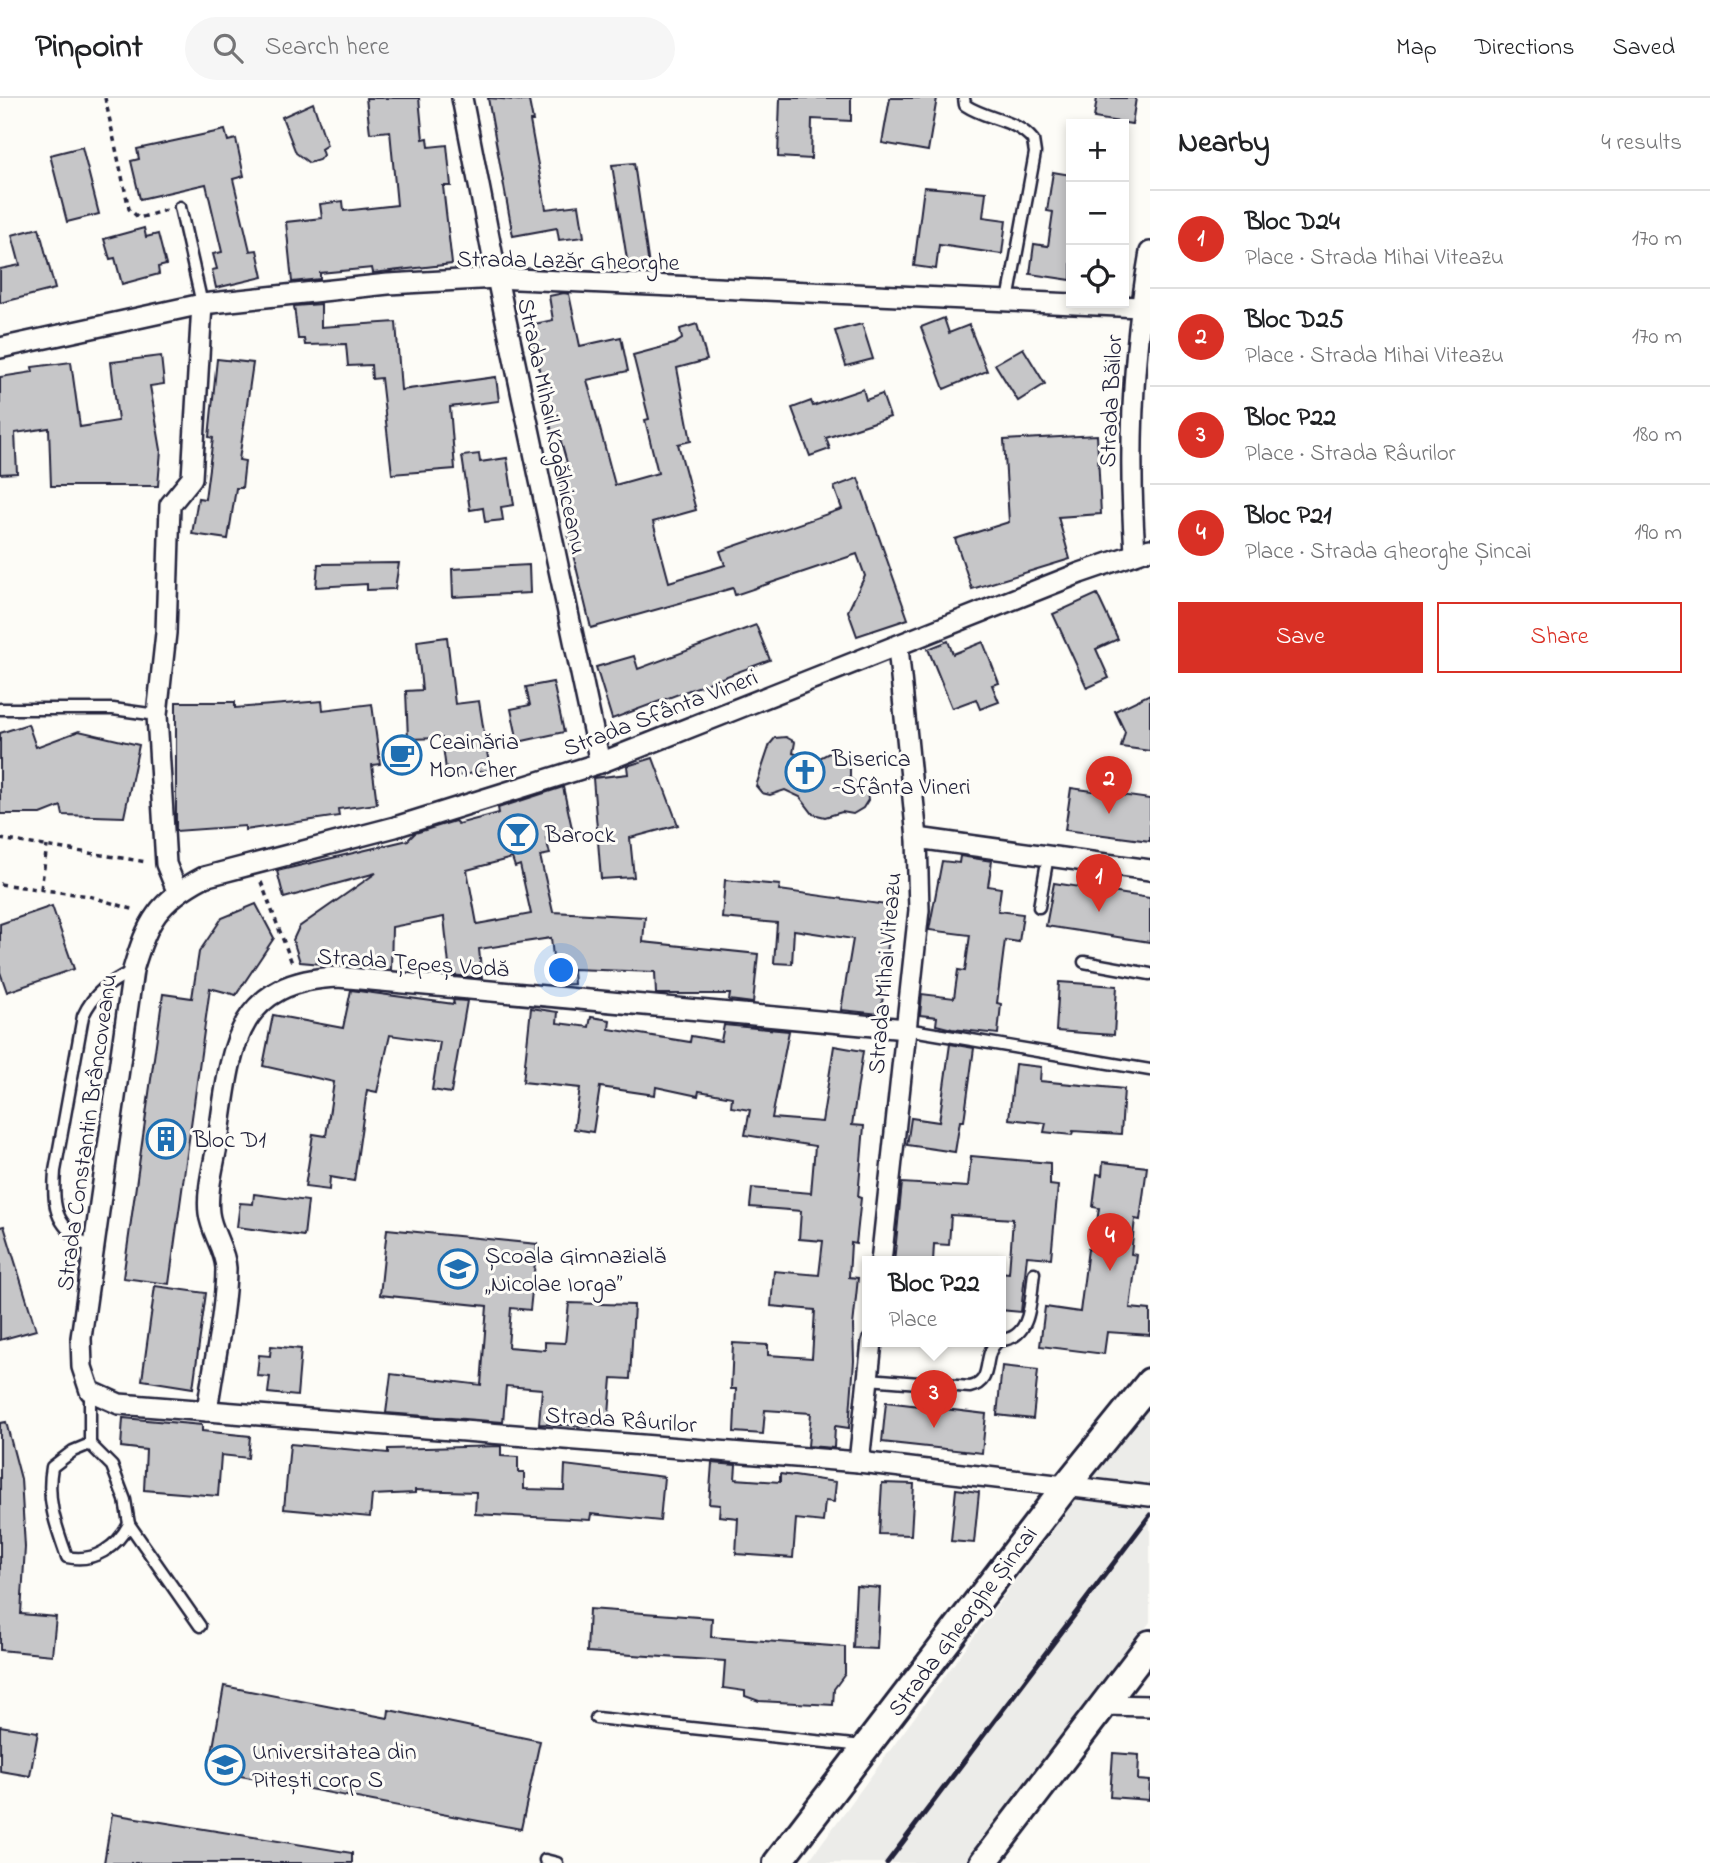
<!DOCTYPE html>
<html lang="en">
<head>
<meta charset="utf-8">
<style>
	body { margin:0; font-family:"Indie Flower",sans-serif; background:#f6f6f6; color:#202124 }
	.controls { position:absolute; right:21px; top:21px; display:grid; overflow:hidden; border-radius:0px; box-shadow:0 4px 10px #0003 }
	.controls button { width:63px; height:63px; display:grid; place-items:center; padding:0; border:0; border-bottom:2px solid #e0e0e0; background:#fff; color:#202124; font:35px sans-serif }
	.you { position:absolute; left:562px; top:873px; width:24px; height:24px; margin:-18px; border:5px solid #fff; border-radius:50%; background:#1a73e8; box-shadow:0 0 0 10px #1a73e833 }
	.badge { display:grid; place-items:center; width:46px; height:46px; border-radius:50%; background:#d93025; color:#fff; font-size:23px; font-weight:700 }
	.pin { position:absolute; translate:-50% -58px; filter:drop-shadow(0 2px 4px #0008) }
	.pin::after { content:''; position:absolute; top:37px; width:24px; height:21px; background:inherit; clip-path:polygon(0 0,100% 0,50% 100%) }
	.popup { position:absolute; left:862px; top:1158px; width:144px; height:91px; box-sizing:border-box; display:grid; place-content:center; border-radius:0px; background:#fff; filter:drop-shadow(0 2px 5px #0005); font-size:23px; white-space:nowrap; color:#757577 }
	.popup b { font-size:26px; color:#202124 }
	.popup::after { content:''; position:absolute; left:50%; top:100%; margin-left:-14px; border:14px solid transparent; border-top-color:#fff }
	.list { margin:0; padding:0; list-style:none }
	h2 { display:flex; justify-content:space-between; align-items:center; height:91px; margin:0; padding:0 28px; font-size:30px }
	h2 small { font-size:23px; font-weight:400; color:#757577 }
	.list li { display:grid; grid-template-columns:46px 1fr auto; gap:21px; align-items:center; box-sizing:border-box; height:98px; padding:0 28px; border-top:2px solid #e0e0e0 }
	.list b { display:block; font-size:26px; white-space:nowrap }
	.list p { margin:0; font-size:23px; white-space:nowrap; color:#757577 }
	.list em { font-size:23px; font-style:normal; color:#757577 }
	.actions { display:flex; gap:14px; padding:21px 28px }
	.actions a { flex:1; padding:16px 0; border:2px solid #d93025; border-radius:0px; text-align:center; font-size:24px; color:#d93025 }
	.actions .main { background:#d93025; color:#fff }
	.icon { flex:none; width:38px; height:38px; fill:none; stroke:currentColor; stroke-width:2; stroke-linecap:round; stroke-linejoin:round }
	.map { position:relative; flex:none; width:1150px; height:1765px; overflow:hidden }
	header { display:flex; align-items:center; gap:42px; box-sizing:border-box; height:98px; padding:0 35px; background:#fff; border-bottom:2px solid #e0e0e0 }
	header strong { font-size:33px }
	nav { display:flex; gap:38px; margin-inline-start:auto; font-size:24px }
	.search { width:490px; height:63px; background:#f6f6f6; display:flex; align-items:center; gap:18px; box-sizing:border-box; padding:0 24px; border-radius:38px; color:#757577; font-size:26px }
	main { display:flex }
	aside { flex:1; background:#fff }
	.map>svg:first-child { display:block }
</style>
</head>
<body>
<header>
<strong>Pinpoint</strong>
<div class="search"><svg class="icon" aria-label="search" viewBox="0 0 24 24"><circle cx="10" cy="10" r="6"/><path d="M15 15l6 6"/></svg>Search here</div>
<nav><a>Map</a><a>Directions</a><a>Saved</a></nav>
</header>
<main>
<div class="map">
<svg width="1150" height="1765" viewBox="0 0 1150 1765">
	<rect width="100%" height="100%" fill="#fdfcf7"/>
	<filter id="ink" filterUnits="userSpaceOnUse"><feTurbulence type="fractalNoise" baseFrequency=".0143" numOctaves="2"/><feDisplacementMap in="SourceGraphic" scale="14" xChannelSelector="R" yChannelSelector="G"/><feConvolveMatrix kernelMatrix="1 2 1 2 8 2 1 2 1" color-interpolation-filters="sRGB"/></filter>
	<g filter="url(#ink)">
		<polygon fill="#ecece9" points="1150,1308 1150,1524 967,1765 807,1765 1071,1407"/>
		<g fill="#c6c6c8" stroke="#22223b" stroke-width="2" fill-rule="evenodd">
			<polygon points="366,0 419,0 423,41 428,40 429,49 447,47 451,88 443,88 452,166 373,175 372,170 320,175 320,181 292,184 286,124 322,120 320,106 343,103 344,113 397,107 390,33 370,35"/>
			<polygon points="488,0 529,3 533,23 530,23 546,111 579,107 584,139 559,142 557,130 513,138"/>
			<polygon points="780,0 851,0 851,23 812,21 811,61 778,59"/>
			<polygon points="890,0 937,0 928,53 882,45"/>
			<polygon points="1097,0 1136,0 1132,26 1094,20"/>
			<polygon points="313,5 327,47 321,51 323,57 319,62 309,65 296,55 282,19"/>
			<polygon points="225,32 228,43 236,41 244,78 233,81 250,153 257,152 263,179 216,190 212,172 217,171 213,156 222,154 206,86 140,101 131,63 139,61 137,51"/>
			<polygon points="82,49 99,116 67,124 50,57"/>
			<polygon points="634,65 650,175 629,174 612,67"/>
			<polygon points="1053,74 1071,77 1071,182 1030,176 1034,146 1048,148 1053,114 1047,113"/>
			<polygon points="924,89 986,94 983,119 1006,122 1002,156 939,147 936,171 914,168"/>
			<polygon points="39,130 55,191 0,205 0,171 20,167 12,137"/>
			<polygon points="144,130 146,139 158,136 166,167 158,169 159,176 122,186 115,160 110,161 104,141"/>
			<polygon points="564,195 569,196 580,248 621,239 628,273 587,282 615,387 658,375 645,322 649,321 633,257 674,246 682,241 680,231 697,226 707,262 677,270 691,343 678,346 696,412 653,424 669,484 725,467 720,453 842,411 834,389 858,380 908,521 857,538 848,513 865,478 857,456 735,497 733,490 591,530 568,436 575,434 555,369 567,365 558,333 552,335 530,227 553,222 549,198"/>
			<polygon points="321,206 321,229 396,224 401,292 496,279 499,303 450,309 455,371 392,376 381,280 372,281 371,267 348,268 346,246 305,247 304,241 298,241 294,208"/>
			<polygon points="944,220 949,235 969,227 987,273 944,291 921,229"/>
			<polygon points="862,226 873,261 846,268 835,233"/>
			<polygon points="1023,250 1045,286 1018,303 995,266"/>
			<polygon points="161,258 164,286 150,288 161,352 158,388 51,388 49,330 15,335 17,375 0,376 0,279 33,274 32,269 71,264 80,329 118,323 111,264"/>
			<polygon points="217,261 253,265 239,362 245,363 242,390 236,390 228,441 192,436 198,400 205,401 213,340 209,339"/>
			<polygon points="863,291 866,302 882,296 890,319 826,340 830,351 810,358 792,310 811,303 813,308"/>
			<polygon points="1097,337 1101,416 1058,419 1070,461 972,491 955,441 1009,424 1004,342"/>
			<polygon points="479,356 480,364 507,360 514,407 501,409 503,422 485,424 483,410 470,412 462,358"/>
			<polygon points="399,465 395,491 367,492 367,486 316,489 318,466"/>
			<polygon points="529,467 530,495 453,499 452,471"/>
			<polygon points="1097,496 1118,541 1096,551 1109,580 1087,590 1053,516"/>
			<polygon points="756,527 770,562 612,621 596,569 634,558 638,571"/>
			<polygon points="447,539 455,606 479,603 490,672 447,680 442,640 408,641 406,593 422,592 417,543"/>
			<polygon points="948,543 953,556 983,544 999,585 992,587 999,604 980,611 976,601 952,610 928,551"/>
			<polygon points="553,584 564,634 518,644 511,611 530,607 526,589"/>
			<polygon points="1150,596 1150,653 1121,649 1125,634 1115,613"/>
			<polygon points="322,603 323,612 372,606 380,666 372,667 377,706 338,711 339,718 245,732 245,728 176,733 176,604 235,604 235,610"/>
			<polygon points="28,626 36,649 79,633 139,647 124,719 63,717 61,708 41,716 0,716 0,635"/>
			<polygon points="786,639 795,644 793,655 814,663 829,655 840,658 850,669 850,680 867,693 868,702 863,710 853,716 842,714 825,719 813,716 800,699 785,692 770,697 762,695 756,688 770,646 775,640"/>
			<polygon points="653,660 678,727 630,740 634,779 601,781 593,680 628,676 627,668"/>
			<path d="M563,689L573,735L546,740L550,756L540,758L553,814L645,819L643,844L758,856L753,905L729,902L730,896H656L655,874L573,871L574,886L556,887L551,840L479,851L482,880L450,877L444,819L392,829L391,872L300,864L293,842L299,829L376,775L284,800L277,773L408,742L415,735L455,723L458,726L499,715L498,710ZM512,760L515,769L520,767L531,816L477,826L467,772Z"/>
			<polygon points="1071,690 1150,701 1150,743 1065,732"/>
			<polygon points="960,758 992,763 988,788 1001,790 998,813 1023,816 1019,844 1005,842 997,905 1001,906 998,936 952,931 936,927 937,919 920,917 922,896 954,900 958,872 965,873 970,837 929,832 942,763 959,765"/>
			<polygon points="725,782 780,787 779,792 894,808 887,854 891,854 880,916 841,912 853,841 794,832 792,866 774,865 777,825 722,820"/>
			<polygon points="1054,785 1150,800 1150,844 1046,828"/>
			<polygon points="256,806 274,840 236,897 210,890 169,1186 123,1180 163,896 192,900 199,854 222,820"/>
			<polygon points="52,808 74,871 7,894 0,874 0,826"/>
			<polygon points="1059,884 1117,888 1114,937 1056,933"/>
			<polygon points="351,892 454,906 453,902 467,903 451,995 432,992 440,944 390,937 377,994 367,992 354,1083 330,1079 329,1092 305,1089 313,1036 326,1038 334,984 263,968 273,917 343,930"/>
			<polygon points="531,910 558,914 557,925 589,929 591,919 610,922 609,931 690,944 691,938 721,943 724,927 789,933 772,1020 822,1024 834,948 863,953 852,1027 864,1028 858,1099 861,1100 859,1118 856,1146 851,1145 849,1179 858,1180 853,1228 854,1263 849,1330 835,1328 834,1350 808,1348 811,1315 765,1312 763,1336 734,1334 736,1291 731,1291 733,1245 768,1247 768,1257 812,1260 815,1212 771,1208 774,1173 819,1177 823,1143 799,1141 801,1113 750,1109 752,1090 811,1095 815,1048 745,1037 750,1012 731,1009 732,999 699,993 698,998 656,989 655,997 600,989 593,1034 574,1031 580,990 523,984"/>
			<polygon points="950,946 974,950 964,1023 960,1023 955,1054 907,1047 911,1020 939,1024"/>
			<polygon points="1015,966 1041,969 1040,983 1124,991 1121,1036 1073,1033 1072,1037 1044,1034 1046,1025 1009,1021"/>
			<polygon points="971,1058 1050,1065 1050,1087 1058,1088 1051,1160 1027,1158 1021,1214 1000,1212 1000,1174 1009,1175 1013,1121 951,1117 949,1147 934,1146 933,1164 894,1164 902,1085 968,1089"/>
			<polygon points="1103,1064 1147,1069 1140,1122 1135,1121 1131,1156 1137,1157 1130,1210 1150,1212 1150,1237 1107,1234 1104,1256 1040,1248 1045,1209 1080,1214 1088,1151 1093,1152 1099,1110 1093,1109 1097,1076 1102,1077"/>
			<polygon points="254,1096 308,1103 304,1138 237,1129 240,1105 253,1106"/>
			<polygon points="4,1128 36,1232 0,1242 0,1129"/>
			<polygon points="387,1131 537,1146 530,1212 511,1210 508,1249 545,1252 545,1244 565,1245 569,1205 634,1207 630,1281 612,1280 608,1329 539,1326 542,1291 506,1288 503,1324 386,1315 391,1276 481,1287 487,1208 380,1197"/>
			<polygon points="155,1188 206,1195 193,1290 142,1282"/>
			<polygon points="271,1248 301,1251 297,1298 268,1295 270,1279 257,1278 259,1257 270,1258"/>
			<polygon points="1002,1268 1038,1272 1033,1321 997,1317"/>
			<polygon points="886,1304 986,1316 982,1355 882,1344"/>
			<polygon points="123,1320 202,1327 202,1333 250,1338 248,1360 221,1357 218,1398 144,1392 146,1352 121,1349"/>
			<polygon points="6,1324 21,1381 25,1449 21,1516 56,1519 52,1557 0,1552 0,1325"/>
			<polygon points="290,1346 388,1355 388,1351 501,1348 501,1358 518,1359 518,1374 524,1374 524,1391 564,1392 565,1367 664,1379 660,1423 591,1416 590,1422 475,1416 476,1394 415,1392 415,1395 372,1397 370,1419 284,1411"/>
			<polygon points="712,1365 736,1367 735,1381 780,1384 780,1376 836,1384 834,1404 825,1403 823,1424 796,1421 793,1460 736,1456 738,1420 719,1418 720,1407 709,1406"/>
			<polygon points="882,1385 914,1386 911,1437 879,1436"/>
			<polygon points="956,1391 979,1394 974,1445 951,1443"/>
			<polygon points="856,1488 880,1490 877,1551 853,1550"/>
			<polygon points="589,1511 712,1520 711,1539 845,1549 845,1576 834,1591 833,1607 759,1603 745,1598 745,1593 723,1590 725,1563 587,1554"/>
			<polygon points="224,1588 388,1620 389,1612 540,1643 521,1731 209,1672"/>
			<polygon points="0,1628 38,1634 30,1678 0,1673"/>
			<polygon points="1113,1655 1139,1657 1138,1682 1150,1683 1149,1702 1110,1699"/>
			<polygon points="112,1716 352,1755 352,1765 104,1765"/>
		</g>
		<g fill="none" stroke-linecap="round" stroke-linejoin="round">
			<g stroke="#22223b" stroke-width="15">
				<g id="lane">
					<path d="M964,0L965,7C987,22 1016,21 1033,42L1035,55L1008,203"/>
					<polyline points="180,109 202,206"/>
					<polyline points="0,611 113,611 157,617"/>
					<polyline points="1039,809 1048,758"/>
					<polyline points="1084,864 1150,876"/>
					<polyline points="906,931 1150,972"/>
					<path d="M93,1152C57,1127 52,1116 55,1073L83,918C94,894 109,885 132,873"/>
					<path d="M1000,1242C1033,1241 1030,1200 1034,1175"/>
					<path d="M868,1281L970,1289C995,1283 981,1258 997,1244"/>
					<path d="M90,1293V1346L73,1353L52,1369C46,1402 56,1428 67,1459C94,1465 117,1449 129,1426"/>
					<polyline points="90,1346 112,1368 125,1402 129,1426 200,1528"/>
					<polyline points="596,1620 863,1648"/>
					<polyline points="545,1762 557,1765"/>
				</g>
			</g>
			<g stroke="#22223b" stroke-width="24">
				<g id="street">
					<polyline points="462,0 497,180 600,665"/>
					<polyline points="0,250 202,206 388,186 497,180 1140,209"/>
					<path d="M1150,451L1080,475L600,665L395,729L204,779C158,803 147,824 133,872L81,1240L82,1269L90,1293L119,1306L859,1364L1150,1398"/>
					<path d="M1135,454C1128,353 1132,255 1150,154"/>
					<polyline points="917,740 1150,772"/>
					<polyline points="177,793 166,766 157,617 166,535 170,407 192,380 202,206"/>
					<polyline points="881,1164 919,812 917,740 898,549"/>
					<path d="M207,1313C213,1270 226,1212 226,1170C225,1151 211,1134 209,1115C206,1090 216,1060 219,1036C231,952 234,883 338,879L906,931"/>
					<polyline points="859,1364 872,1244"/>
					<polyline points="1103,1607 1150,1608"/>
				</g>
			</g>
			<g stroke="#22223b" stroke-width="32">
				<g id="secondary">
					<polyline points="777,1765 1066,1388 1150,1284"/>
					<polyline points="983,1765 1150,1546"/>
				</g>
			</g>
			<g stroke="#22223b" stroke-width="3.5" stroke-dasharray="5 5" stroke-linecap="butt">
				<polyline points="105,0 129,111 139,120 166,112"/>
				<polyline points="0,741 147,764"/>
				<polyline points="261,784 292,865"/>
				<polyline points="0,786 89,798 135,812"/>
				<polyline points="41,791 47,748"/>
			</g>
			<use href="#lane" stroke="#fdfcf7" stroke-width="10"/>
			<use href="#street" stroke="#fdfcf7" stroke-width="19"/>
			<use href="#secondary" stroke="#fdfcf7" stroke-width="26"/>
			<polyline stroke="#22223b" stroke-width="5" points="887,1765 1150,1417"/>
		</g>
	</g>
	<defs>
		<g id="cafe-ring" transform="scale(2.0125)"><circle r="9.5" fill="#fdfcf7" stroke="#1f6fb2" stroke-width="1.5"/><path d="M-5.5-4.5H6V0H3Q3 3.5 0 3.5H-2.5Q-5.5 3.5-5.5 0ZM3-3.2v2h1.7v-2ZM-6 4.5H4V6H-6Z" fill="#1f6fb2"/></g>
		<g id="church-ring" transform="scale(2.0125)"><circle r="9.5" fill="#fdfcf7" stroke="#1f6fb2" stroke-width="1.5"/><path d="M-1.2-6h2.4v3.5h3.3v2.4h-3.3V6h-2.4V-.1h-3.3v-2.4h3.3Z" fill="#1f6fb2"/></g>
		<g id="bar-ring" transform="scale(2.0125)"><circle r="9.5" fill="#fdfcf7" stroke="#1f6fb2" stroke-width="1.5"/><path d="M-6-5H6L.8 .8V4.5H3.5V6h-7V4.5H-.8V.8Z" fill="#1f6fb2"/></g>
		<g id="building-ring" transform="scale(2.0125)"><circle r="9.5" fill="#fdfcf7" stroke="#1f6fb2" stroke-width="1.5"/><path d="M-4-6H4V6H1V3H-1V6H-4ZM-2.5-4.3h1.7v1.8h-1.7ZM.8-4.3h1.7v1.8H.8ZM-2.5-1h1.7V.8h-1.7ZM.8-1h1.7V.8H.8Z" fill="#1f6fb2"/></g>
		<g id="school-ring" transform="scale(2.0125)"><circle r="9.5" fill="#fdfcf7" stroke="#1f6fb2" stroke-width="1.5"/><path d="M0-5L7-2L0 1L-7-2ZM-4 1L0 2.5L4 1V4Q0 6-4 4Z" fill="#1f6fb2"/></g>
		<g id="university-ring" transform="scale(2.0125)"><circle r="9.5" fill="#fdfcf7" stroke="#1f6fb2" stroke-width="1.5"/><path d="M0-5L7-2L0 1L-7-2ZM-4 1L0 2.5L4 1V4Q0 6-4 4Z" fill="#1f6fb2"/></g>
	</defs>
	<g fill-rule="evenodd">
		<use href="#cafe-ring" x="402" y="657"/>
		<use href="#church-ring" x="805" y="674"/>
		<use href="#bar-ring" x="518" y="736"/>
		<use href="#building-ring" x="166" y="1041"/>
		<use href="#school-ring" x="458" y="1171"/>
		<use href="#university-ring" x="225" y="1667"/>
	</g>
	<g text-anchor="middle" stroke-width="6" stroke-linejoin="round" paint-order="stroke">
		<g font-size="24" fill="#22223b" stroke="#fdfcf7">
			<text transform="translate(568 162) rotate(1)" y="8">Strada Lazăr Gheorghe</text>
			<text transform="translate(1110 303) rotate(-87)" y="8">Strada Băilor</text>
			<text transform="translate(553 328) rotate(78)" y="8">Strada Mihail Kogălniceanu</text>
			<text transform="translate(660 614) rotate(-21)" y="8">Strada Sfânta Vineri</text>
			<text transform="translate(413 864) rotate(4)" y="8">Strada Țepeș Vodă</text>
			<text transform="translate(884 875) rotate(-85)" y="8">Strada Mihai Viteazu</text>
			<text transform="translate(86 1034) rotate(-82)" y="8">Strada Constantin Brâncoveanu</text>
			<text transform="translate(621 1321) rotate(4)" y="8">Strada Râurilor</text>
			<text transform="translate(962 1523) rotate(-53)" y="8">Strada Gheorghe Șincai</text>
		</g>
		<g font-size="24" fill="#22223b" stroke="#fdfcf7" text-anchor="start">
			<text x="429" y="651">Ceainăria<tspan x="429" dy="28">Mon Cher</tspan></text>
			<text x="832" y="668">Biserica<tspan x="832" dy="28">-Sfânta Vineri</tspan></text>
			<text x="545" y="744">Barock</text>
			<text x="193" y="1049">Bloc D1</text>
			<text x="485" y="1165">Școala Gimnazială<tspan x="485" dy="28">„Nicolae Iorga”</tspan></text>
			<text x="252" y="1661">Universitatea din<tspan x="252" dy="28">Pitești corp S</tspan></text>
		</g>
	</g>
</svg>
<div class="controls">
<button>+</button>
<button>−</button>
<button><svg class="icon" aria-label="locate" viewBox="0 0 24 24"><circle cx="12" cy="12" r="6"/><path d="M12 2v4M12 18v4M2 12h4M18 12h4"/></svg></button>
</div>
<div class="you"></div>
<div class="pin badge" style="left:1099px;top:814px">1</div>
<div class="pin badge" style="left:1109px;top:716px">2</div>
<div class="pin badge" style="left:934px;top:1330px">3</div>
<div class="popup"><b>Bloc P22</b>Place</div>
<div class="pin badge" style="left:1110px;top:1173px">4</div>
</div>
<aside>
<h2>Nearby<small>4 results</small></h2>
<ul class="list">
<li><span class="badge">1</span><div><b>Bloc D24</b><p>Place · Strada Mihai Viteazu</p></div><em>170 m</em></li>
<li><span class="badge">2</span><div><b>Bloc D25</b><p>Place · Strada Mihai Viteazu</p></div><em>170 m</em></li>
<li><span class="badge">3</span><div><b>Bloc P22</b><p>Place · Strada Râurilor</p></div><em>180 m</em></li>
<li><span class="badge">4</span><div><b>Bloc P21</b><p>Place · Strada Gheorghe Șincai</p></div><em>190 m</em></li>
</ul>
<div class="actions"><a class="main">Save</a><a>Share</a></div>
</aside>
</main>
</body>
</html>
